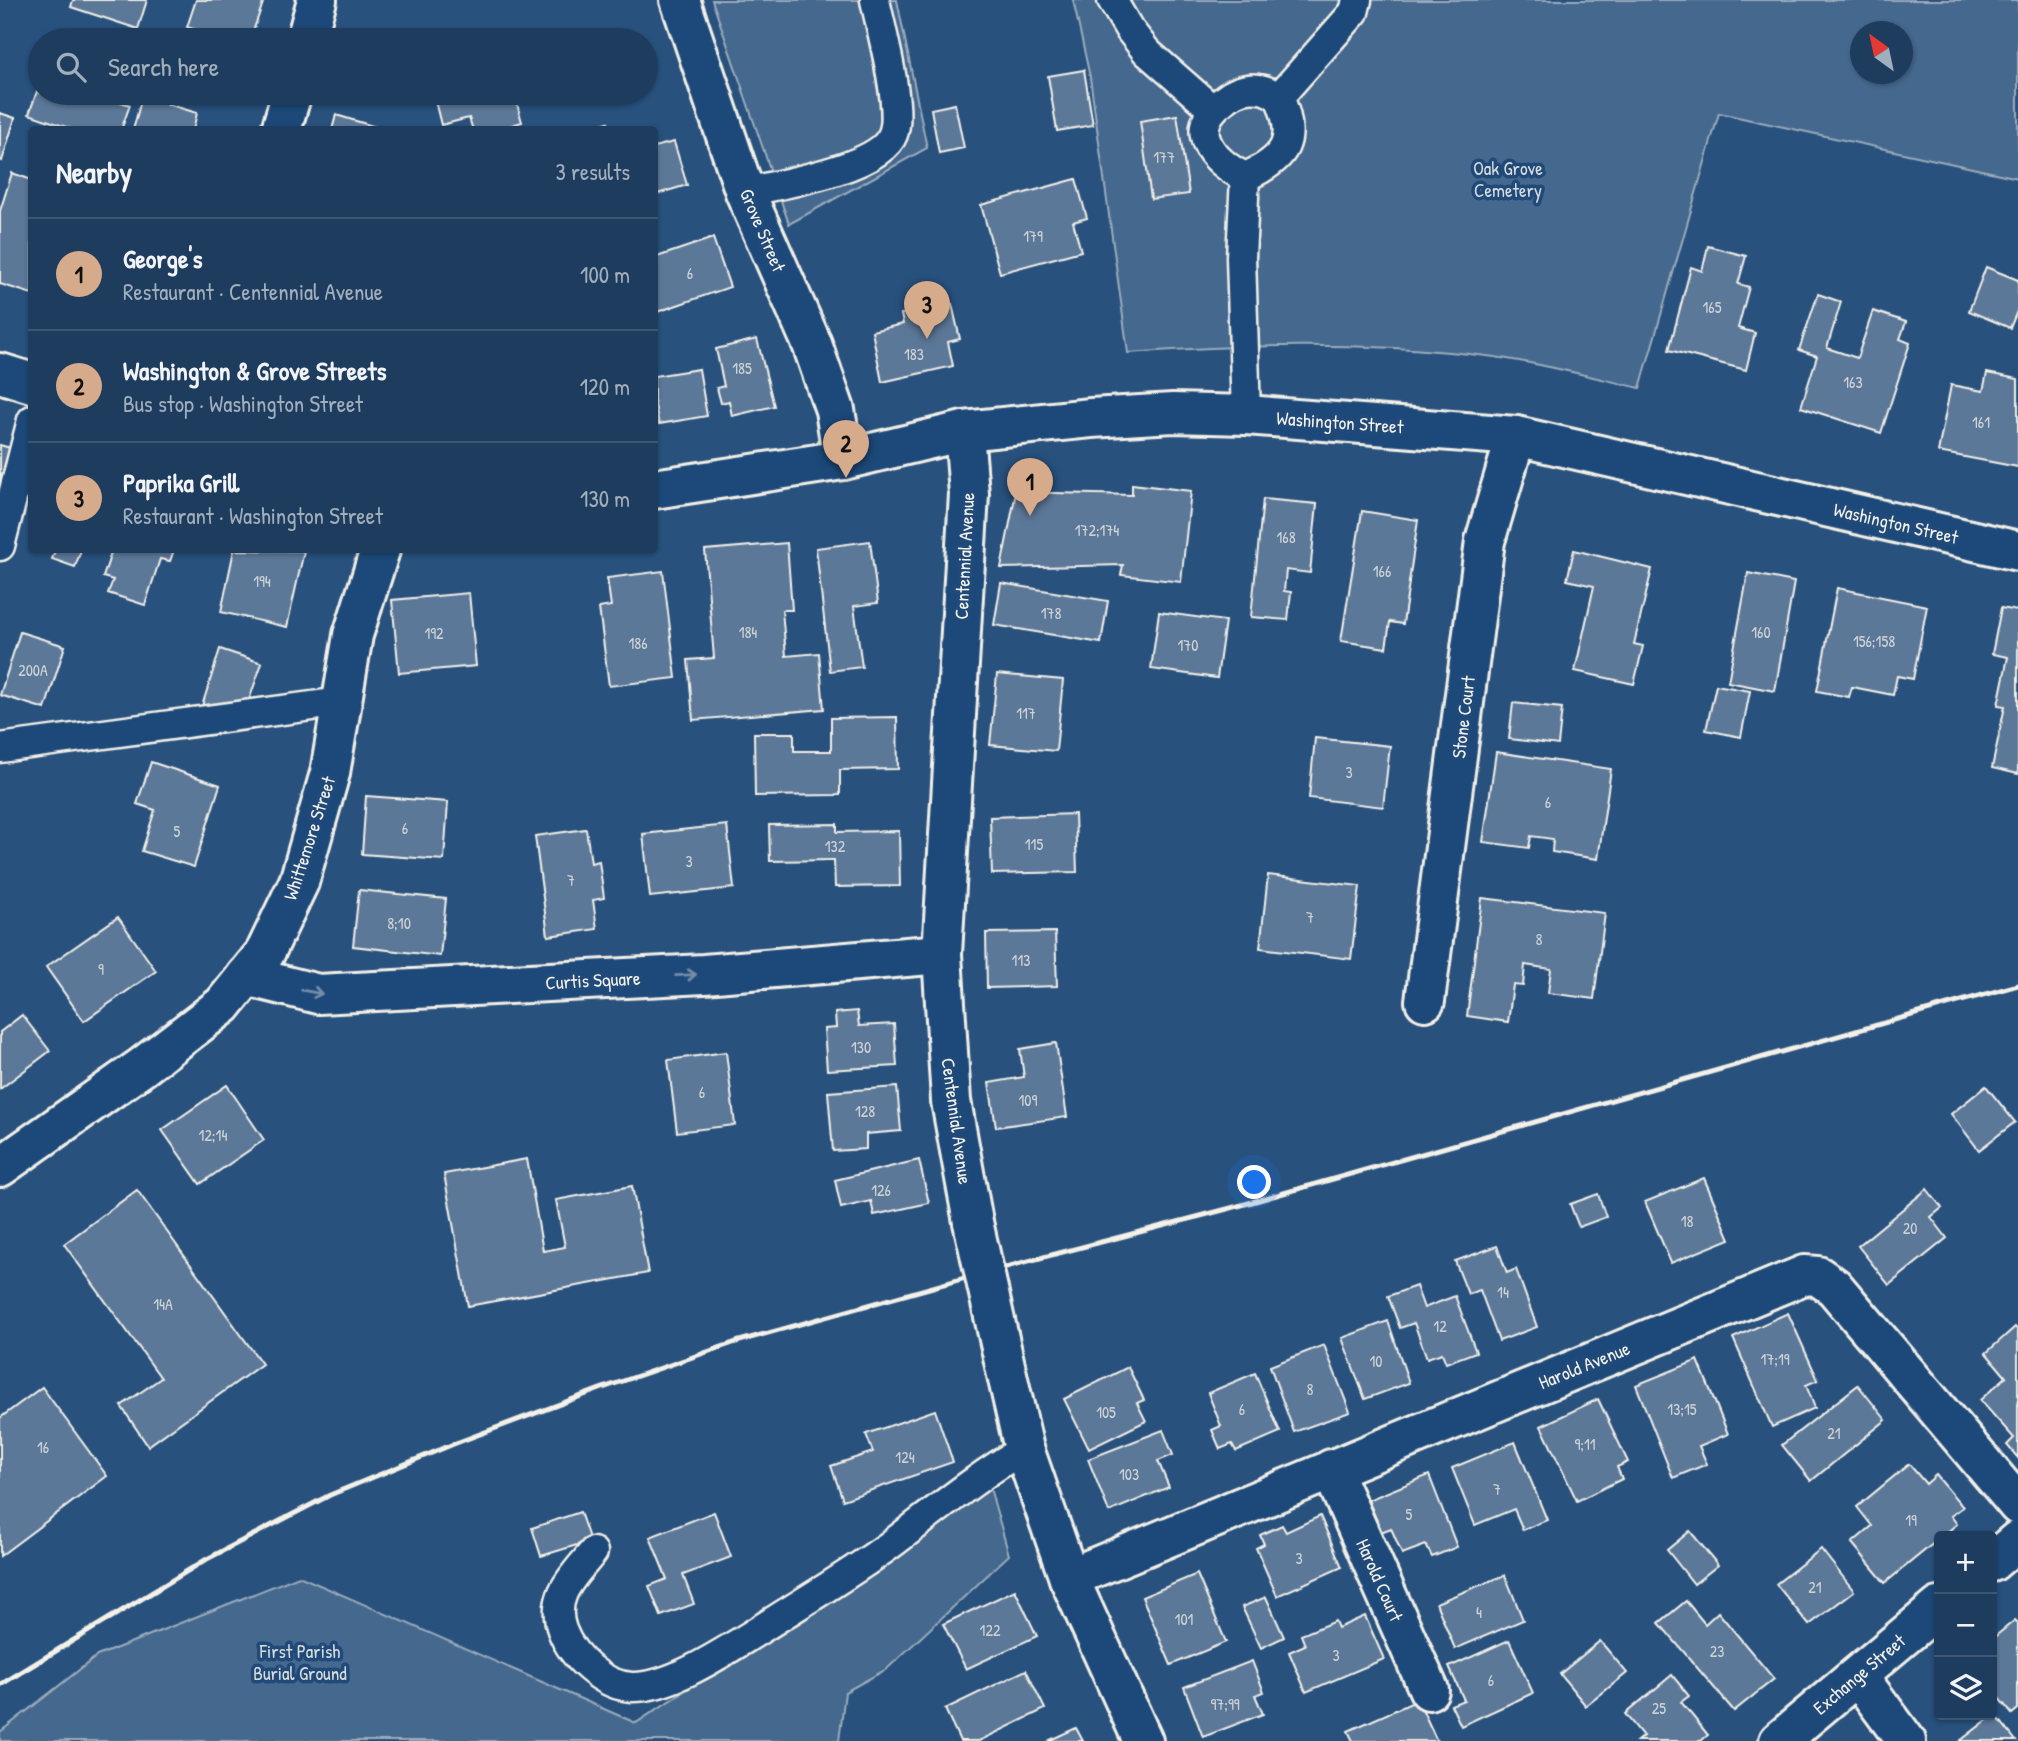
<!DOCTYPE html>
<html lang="en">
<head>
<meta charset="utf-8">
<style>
	body { margin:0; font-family:"Patrick Hand",sans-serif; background:#2b4867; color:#f1f3f6 }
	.controls { position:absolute; right:21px; bottom:21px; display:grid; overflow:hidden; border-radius:7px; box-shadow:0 2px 5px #0004 }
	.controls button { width:63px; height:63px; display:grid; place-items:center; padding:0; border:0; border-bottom:2px solid #3c5673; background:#1e3d5e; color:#f1f3f6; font:35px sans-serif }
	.compass { position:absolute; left:1850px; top:21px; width:63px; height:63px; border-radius:50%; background:#1e3d5e; box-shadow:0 2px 5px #0004; rotate:327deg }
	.you { position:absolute; left:1255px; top:1183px; width:24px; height:24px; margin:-18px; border:5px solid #fff; border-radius:50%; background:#1a73e8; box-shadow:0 0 0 10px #1a73e833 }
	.badge { display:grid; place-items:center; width:46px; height:46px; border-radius:50%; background:#d6ab8b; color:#111; font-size:23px; font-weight:700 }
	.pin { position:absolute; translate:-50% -58px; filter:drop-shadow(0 2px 4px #0008) }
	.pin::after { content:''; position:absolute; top:37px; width:24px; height:21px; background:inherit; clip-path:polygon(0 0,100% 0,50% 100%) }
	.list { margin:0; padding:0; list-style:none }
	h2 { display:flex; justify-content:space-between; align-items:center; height:91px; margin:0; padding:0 28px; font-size:30px }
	h2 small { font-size:23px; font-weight:400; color:#a1aebc }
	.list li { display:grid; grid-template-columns:46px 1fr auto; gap:21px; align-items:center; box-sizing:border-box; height:112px; padding:0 28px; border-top:2px solid #3c5673 }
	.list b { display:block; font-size:26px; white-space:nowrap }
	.list p { margin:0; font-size:23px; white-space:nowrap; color:#a1aebc }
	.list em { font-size:23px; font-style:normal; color:#a1aebc }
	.icon { flex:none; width:38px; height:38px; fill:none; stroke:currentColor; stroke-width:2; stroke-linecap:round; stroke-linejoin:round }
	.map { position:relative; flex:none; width:2018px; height:1741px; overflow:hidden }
	.search { position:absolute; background:#1e3d5e; box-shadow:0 2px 5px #0004; left:28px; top:28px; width:630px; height:77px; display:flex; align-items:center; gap:18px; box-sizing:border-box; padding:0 24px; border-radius:38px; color:#a1aebc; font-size:26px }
	.panel { position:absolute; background:#1e3d5e; box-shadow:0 2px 5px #0004; left:28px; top:126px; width:630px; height:427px; border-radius:7px }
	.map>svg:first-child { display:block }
</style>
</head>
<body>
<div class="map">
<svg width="2018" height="1741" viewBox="0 0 2018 1741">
	<rect width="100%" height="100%" fill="#28517e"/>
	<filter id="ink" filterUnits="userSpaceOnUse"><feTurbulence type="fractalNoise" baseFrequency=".0143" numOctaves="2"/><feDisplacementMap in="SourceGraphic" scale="14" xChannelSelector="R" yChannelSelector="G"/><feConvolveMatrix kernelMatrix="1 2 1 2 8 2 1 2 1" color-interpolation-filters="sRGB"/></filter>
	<g filter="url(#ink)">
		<g fill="#45688e" stroke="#9cacbb" stroke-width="2" fill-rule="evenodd">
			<polygon points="712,0 897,0 927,148 789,224"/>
			<path d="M1073,0H2018V178L1719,113L1640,388C1587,376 1533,361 1478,355C1363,342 1244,344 1128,353L1090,77ZM1860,32H1902V74H1860Z"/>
			<polygon points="990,1488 1009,1555 887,1669 845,1692 839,1741 0,1741 0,1732 97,1656 299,1576 636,1723"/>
		</g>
		<g fill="#5b7899" stroke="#f4f1e8" stroke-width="2">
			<polygon points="73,0 147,0 138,29 71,7"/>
			<polygon points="196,0 264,0 250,40 228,40 187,27"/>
			<polygon points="346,37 381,40 346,40"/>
			<polygon points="1084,70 1093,125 1057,131 1048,76"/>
			<polygon points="40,83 40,93 107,93 105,97 130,105 121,130 75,130 29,114"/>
			<polygon points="143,93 170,93 167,104 197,113 193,130 133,130"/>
			<polygon points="386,93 403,93 402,101 385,100"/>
			<polygon points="433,93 514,93 522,122 495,130 473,130 469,118 441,125"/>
			<polygon points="955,104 964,148 939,153 931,109"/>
			<polygon points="0,113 15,118 2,161 0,160"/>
			<polygon points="336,115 386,130 332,130"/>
			<polygon points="1177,115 1189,194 1151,199 1140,121"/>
			<polygon points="608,122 610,130 581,130"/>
			<polygon points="674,142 687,185 654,195 654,147"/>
			<polygon points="12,173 32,180 32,294 0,284 0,211"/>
			<polygon points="1076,179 1087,218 1073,222 1081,251 1000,273 981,205"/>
			<polygon points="713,238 730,287 654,313 654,258"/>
			<polygon points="1708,246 1746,256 1738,284 1749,287 1738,328 1755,333 1746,370 1669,350 1691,267 1702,271"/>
			<polygon points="1986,267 2018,280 2018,309 2010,328 1969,311"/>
			<polygon points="1818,294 1841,302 1827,348 1857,358 1873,311 1906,322 1900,339 1910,343 1881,433 1801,407 1817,356 1799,350"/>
			<polygon points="952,304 960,339 948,342 953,366 882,382 872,331 903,324 901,314"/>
			<polygon points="757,339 774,406 732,416 729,401 721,403 717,388 724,386 716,349"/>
			<polygon points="699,369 707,416 659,424 654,400 654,376"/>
			<polygon points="1987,373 2018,379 2018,467 1938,452 1951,385 1983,391"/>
			<polygon points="0,445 10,448 0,482"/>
			<polygon points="1132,484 1191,491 1181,582 1121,575 1123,565 1001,568 1016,492 1132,495"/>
			<polygon points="1263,499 1317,504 1310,573 1286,570 1284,591 1291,592 1288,620 1251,617"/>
			<polygon points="1362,511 1418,520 1403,624 1390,622 1386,648 1341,641"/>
			<polygon points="870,541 878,603 854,606 862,667 830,671 816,548"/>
			<polygon points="787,543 792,610 782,610 786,656 819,653 824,709 693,720 688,660 714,658 705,550"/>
			<polygon points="55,550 81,550 75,567 52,559"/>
			<polygon points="112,550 174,550 170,561 160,559 145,605 108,593 113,580 103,577"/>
			<polygon points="234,550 304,551 287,627 221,612"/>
			<polygon points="1574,550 1652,569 1634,644 1643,646 1634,684 1575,671 1594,586 1567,580"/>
			<polygon points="663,571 676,678 609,686 599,608 611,606 607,578"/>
			<polygon points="1748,573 1794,582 1775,691 1728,682"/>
			<polygon points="1001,583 1108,601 1101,643 994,625"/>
			<polygon points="1837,588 1927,606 1913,679 1897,676 1893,695 1852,687 1849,697 1817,691"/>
			<polygon points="469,593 476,666 399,673 392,600"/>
			<polygon points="2001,608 2018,611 2018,774 1992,768 2005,706 1998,705 2008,657 1992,654"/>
			<polygon points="1159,612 1225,621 1217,678 1151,669"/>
			<polygon points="20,632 65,646 45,709 0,695"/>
			<polygon points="220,649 262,663 249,700 202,706"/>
			<polygon points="997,674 1063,680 1056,751 990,745"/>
			<polygon points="1716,685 1750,691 1741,737 1706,730"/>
			<polygon points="1513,703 1562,708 1558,745 1509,739"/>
			<polygon points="897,717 898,769 840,770 840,795 755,796 754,733 794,733 794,751 831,751 831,718"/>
			<polygon points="1315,738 1390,746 1383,807 1309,798"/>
			<polygon points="1496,752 1611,769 1598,859 1552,852 1553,839 1531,836 1529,848 1483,842"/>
			<polygon points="151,762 220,785 194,867 142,851 155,810 137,804"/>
			<polygon points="366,796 448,802 444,860 362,854"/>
			<polygon points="1075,814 1077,872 992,874 990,817"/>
			<polygon points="837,824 837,832 899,831 900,886 835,887 834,860 770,861 769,825"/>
			<polygon points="727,825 734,888 650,897 643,834"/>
			<polygon points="586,829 591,863 599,861 604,898 593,900 597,929 548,936 535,836"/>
			<polygon points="1268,875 1360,886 1351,959 1260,948"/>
			<polygon points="359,890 446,899 440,956 353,946"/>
			<polygon points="1482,898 1605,913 1594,999 1548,993 1551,969 1525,965 1523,986 1513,985 1508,1022 1467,1016"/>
			<polygon points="118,917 156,971 84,1021 46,967"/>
			<polygon points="1055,932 1057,986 987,988 986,933"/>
			<polygon points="857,1011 859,1026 894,1024 897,1066 827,1070 824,1029 836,1028 835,1013"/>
			<polygon points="22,1015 50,1051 0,1089 0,1032"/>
			<polygon points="1056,1043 1067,1117 996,1127 989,1083 1024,1077 1020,1049"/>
			<polygon points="726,1052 735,1125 677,1132 668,1060"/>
			<polygon points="227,1085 264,1140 200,1184 162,1130"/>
			<polygon points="1986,1086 2015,1122 1979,1150 1951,1114"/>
			<polygon points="897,1087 901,1131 866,1134 866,1149 833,1151 828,1092"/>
			<polygon points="527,1159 543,1251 565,1247 556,1200 632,1186 648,1273 468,1306 444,1174"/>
			<polygon points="919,1160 929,1203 874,1215 871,1201 841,1208 835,1180"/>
			<polygon points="1704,1178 1730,1239 1671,1263 1645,1202"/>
			<polygon points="1927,1189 1942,1208 1931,1217 1947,1238 1889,1285 1858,1246"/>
			<polygon points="137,1190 262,1364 148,1446 121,1406 161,1378 64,1244"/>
			<polygon points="1598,1194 1606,1217 1579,1227 1570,1204"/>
			<polygon points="1497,1246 1507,1273 1516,1269 1537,1327 1499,1341 1480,1290 1468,1294 1455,1261"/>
			<polygon points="1416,1286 1424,1308 1455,1296 1476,1352 1446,1363 1442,1353 1427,1358 1414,1323 1400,1328 1388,1296"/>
			<polygon points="1788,1313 1818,1380 1806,1385 1815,1408 1772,1427 1733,1338"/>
			<polygon points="1388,1321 1409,1383 1365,1399 1342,1338"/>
			<polygon points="2015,1327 2018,1331 2018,1458 2007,1445 2014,1438 1980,1400 2006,1377 1986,1353"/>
			<polygon points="1324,1345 1350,1412 1294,1432 1270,1366"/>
			<polygon points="1698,1360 1728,1434 1699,1446 1707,1464 1673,1478 1636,1385"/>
			<polygon points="1128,1367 1144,1400 1137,1403 1146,1421 1089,1449 1064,1399"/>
			<polygon points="1255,1373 1280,1432 1236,1451 1232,1444 1220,1449 1212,1430 1221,1426 1208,1393"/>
			<polygon points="1858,1385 1886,1420 1811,1481 1782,1445"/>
			<polygon points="42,1387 107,1476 0,1556 0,1418"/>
			<polygon points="1598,1399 1628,1462 1617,1467 1622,1479 1577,1501 1541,1426"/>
			<polygon points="935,1410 953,1462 843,1500 831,1466 873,1452 866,1434"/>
			<polygon points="1163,1430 1173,1455 1158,1461 1169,1487 1109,1512 1088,1459"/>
			<polygon points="1515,1442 1547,1520 1523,1530 1514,1509 1475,1525 1452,1468"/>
			<polygon points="1909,1464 1926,1484 1936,1475 1963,1507 1951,1516 1957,1524 1885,1583 1852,1543 1872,1526 1857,1507"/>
			<polygon points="1429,1475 1457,1547 1432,1557 1426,1545 1402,1554 1391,1528 1381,1532 1368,1500"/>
			<polygon points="580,1512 590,1541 541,1556 532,1528"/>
			<polygon points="714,1512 731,1557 683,1575 694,1604 661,1616 649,1586 667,1579 650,1537"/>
			<polygon points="1320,1516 1342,1567 1277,1596 1256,1548 1264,1544 1260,1535 1282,1525 1286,1532"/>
			<polygon points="1690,1531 1718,1565 1694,1584 1667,1550"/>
			<polygon points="1821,1549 1854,1591 1809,1625 1776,1584"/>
			<polygon points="1197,1574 1226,1642 1171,1665 1142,1597"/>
			<polygon points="1505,1575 1523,1620 1455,1649 1436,1603"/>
			<polygon points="1015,1590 1037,1636 966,1669 943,1624"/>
			<polygon points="1266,1597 1284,1637 1261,1648 1242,1607"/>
			<polygon points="1686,1601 1705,1624 1718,1612 1774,1679 1734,1711 1659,1623"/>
			<polygon points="1365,1616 1384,1659 1306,1692 1289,1652 1305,1645 1301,1635 1335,1621 1338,1628"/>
			<polygon points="2015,1620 2018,1623 2018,1709 2012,1714 1992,1690 1992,1639"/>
			<polygon points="1509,1640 1533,1693 1461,1726 1451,1705 1464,1700 1449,1667"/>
			<polygon points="1600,1641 1627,1673 1586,1706 1560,1674"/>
			<polygon points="1252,1661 1264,1692 1255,1695 1263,1714 1203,1737 1184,1687"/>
			<polygon points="1026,1670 1045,1709 979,1741 960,1741 945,1709"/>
			<polygon points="1672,1675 1689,1696 1681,1702 1708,1735 1701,1741 1637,1741 1643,1736 1625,1714"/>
			<polygon points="1418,1700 1437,1741 1353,1741 1348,1731"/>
			<polygon points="1995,1714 2016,1741 1960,1741"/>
			<polygon points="1076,1728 1083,1741 1048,1741"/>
		</g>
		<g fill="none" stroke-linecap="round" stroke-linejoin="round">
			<g stroke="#f4f1e8" stroke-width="33">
				<g id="service">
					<polyline points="1112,0 1129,29 1147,52 1212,109"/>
					<polyline points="1279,97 1354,12 1357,0"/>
					<path d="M1245,177C1211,161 1185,128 1224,100C1234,92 1246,87 1259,89C1266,89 1273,94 1279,97C1298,140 1286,159 1245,177L1241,257L1246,415"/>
					<path d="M745,192C778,185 881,168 893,134C903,109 881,29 875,0"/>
					<polyline points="0,546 32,420"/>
					<polyline points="0,748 342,702"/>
					<path d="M593,1552C573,1577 550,1596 562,1630C572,1657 603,1686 632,1687C672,1688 728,1649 761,1629C804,1601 849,1575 890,1545C934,1512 976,1477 1024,1449"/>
				</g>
			</g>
			<g stroke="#f4f1e8" stroke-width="44">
				<g id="minor">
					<polyline points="680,0 745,192 812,344 835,410 843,460"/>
					<polyline points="306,40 317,0"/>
					<polyline points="281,130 292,93"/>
					<polyline points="246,976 318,994 704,974 942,954"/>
					<polyline points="1425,1001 1485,541 1516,436"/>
					<polyline points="0,1167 142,1067 223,1005 265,953 299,882 330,773 353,635 380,550"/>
					<polyline points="1331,1469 1429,1690"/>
					<polyline points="1992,1562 2018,1540"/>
					<polyline points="1069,1578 1804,1275 1818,1276 1834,1287 2018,1505"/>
					<polyline points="1858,1676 1906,1741"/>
					<polyline points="1779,1741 1939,1607"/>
				</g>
			</g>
			<g stroke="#f4f1e8" stroke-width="44">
				<g id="tertiary">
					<polyline points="964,431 969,494 942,954 951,1101 973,1222"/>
					<polyline points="1008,1379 1024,1449 1069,1578 1143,1741"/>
				</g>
			</g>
			<g stroke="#f4f1e8" stroke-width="44">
				<g id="primary">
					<polyline points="0,373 32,383"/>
					<polyline points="654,489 843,460 964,431 1091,418 1173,413 1246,415 1516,436 2018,551"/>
				</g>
			</g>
			<use href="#service" stroke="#1f4a7a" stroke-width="28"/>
			<use href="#minor" stroke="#1f4a7a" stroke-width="38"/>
			<use href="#tertiary" stroke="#1f4a7a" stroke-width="38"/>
			<use href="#primary" stroke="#1f4a7a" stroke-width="38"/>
			<polyline stroke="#f4f1e8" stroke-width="5" points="0,1685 207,1559 330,1495 456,1443 600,1389 736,1342 983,1273 1231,1208 2018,985"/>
			<g stroke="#f4f1e8" stroke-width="44" stroke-linecap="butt">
				<polyline id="tertiary-bridge" points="973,1222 1008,1379"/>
			</g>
			<use href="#tertiary-bridge" stroke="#1f4a7a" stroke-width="38"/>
		</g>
		<defs><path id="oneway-shaft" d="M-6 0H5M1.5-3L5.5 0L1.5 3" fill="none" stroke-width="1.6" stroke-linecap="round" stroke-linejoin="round" transform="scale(1.75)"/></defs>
		<g stroke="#748da6">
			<use href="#oneway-shaft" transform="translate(686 975) rotate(-3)"/>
			<use href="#oneway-shaft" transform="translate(312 992) rotate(10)"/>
		</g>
	</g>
	<g text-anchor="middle" stroke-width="7" stroke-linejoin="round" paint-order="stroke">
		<g font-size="16" fill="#ced3d4">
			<text x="1164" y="163">177</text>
			<text x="1033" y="242">179</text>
			<text x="690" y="279">6</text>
			<text x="1712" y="313">165</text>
			<text x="914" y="360">183</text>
			<text x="742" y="374">185</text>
			<text x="1853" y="388">163</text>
			<text x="1981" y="428">161</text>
			<text x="1097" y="536">172;174</text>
			<text x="1286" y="543">168</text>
			<text x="1382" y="577">166</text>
			<text x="262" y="587">194</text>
			<text x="1051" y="619">178</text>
			<text x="748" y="638">184</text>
			<text x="1761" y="638">160</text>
			<text x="434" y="639">192</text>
			<text x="1874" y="647">156;158</text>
			<text x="638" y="649">186</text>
			<text x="1188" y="651">170</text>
			<text x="33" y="676">200A</text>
			<text x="1026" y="719">117</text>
			<text x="1349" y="778">3</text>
			<text x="1548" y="808">6</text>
			<text x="405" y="834">6</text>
			<text x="177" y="837">5</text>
			<text x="1034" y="850">115</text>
			<text x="835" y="852">132</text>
			<text x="689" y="867">3</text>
			<text x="571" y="886">7</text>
			<text x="1310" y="923">7</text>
			<text x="399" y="929">8;10</text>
			<text x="1539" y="945">8</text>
			<text x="1021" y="966">113</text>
			<text x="101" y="975">9</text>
			<text x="861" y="1053">130</text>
			<text x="702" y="1098">6</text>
			<text x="1028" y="1106">109</text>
			<text x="865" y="1117">128</text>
			<text x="213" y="1141">12;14</text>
			<text x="881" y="1196">126</text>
			<text x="1687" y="1227">18</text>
			<text x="1910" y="1234">20</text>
			<text x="1503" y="1298">14</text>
			<text x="163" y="1310">14A</text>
			<text x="1440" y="1332">12</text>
			<text x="1775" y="1365">17;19</text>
			<text x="1376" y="1367">10</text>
			<text x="1310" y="1395">8</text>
			<text x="1242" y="1415">6</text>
			<text x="1682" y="1415">13;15</text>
			<text x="1106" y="1418">105</text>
			<text x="1834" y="1439">21</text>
			<text x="1585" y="1450">9;11</text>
			<text x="43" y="1453">16</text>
			<text x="905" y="1463">124</text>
			<text x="1129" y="1480">103</text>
			<text x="1497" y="1495">7</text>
			<text x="1409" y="1520">5</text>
			<text x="1911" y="1526">19</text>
			<text x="1299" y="1564">3</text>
			<text x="1815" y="1593">21</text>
			<text x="1479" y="1618">4</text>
			<text x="1184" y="1625">101</text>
			<text x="990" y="1636">122</text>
			<text x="1717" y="1657">23</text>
			<text x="1336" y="1661">3</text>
			<text x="1491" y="1686">6</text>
			<text x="1225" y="1710">97;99</text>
			<text x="1659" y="1714">25</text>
		</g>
		<g font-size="19" fill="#dadcda" stroke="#1f4a7a">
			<text x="1508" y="175">Oak Grove<tspan x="1508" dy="22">Cemetery</tspan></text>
			<text x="300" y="1658">First Parish<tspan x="300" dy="22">Burial Ground</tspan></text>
		</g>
		<g font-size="19" fill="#f4f1e8" stroke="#1f4a7a">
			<text transform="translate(763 230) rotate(67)" y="7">Grove Street</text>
			<text transform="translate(1340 422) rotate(4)" y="7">Washington Street</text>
			<text transform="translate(1896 523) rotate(13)" y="7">Washington Street</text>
			<text transform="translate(964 556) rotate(-87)" y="7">Centennial Avenue</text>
			<text transform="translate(1463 717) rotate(-83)" y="7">Stone Court</text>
			<text transform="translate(309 838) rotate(-72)" y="7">Whittemore Street</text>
			<text transform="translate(593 980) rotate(-3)" y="7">Curtis Square</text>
			<text transform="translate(957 1121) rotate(82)" y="7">Centennial Avenue</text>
			<text transform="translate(1584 1365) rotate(-22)" y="7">Harold Avenue</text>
			<text transform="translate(1380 1580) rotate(66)" y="7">Harold Court</text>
			<text transform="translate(1859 1674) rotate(-40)" y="7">Exchange Street</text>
		</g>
	</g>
</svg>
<div class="controls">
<button>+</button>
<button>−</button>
<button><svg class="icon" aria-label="layers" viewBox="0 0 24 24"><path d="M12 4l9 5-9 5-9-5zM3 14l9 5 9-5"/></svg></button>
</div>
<svg class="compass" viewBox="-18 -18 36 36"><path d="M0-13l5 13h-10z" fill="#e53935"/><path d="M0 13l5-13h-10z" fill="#a1aebc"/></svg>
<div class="you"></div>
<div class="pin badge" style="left:1030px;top:516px">1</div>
<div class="pin badge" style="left:846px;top:478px">2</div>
<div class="pin badge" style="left:927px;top:339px">3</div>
<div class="search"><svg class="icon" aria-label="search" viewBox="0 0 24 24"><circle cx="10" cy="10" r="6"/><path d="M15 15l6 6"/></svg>Search here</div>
<section class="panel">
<h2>Nearby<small>3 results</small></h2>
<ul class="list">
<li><span class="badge">1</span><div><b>George's</b><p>Restaurant · Centennial Avenue</p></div><em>100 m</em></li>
<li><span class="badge">2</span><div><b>Washington &amp; Grove Streets</b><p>Bus stop · Washington Street</p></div><em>120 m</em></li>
<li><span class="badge">3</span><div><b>Paprika Grill</b><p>Restaurant · Washington Street</p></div><em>130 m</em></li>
</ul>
</section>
</div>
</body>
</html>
